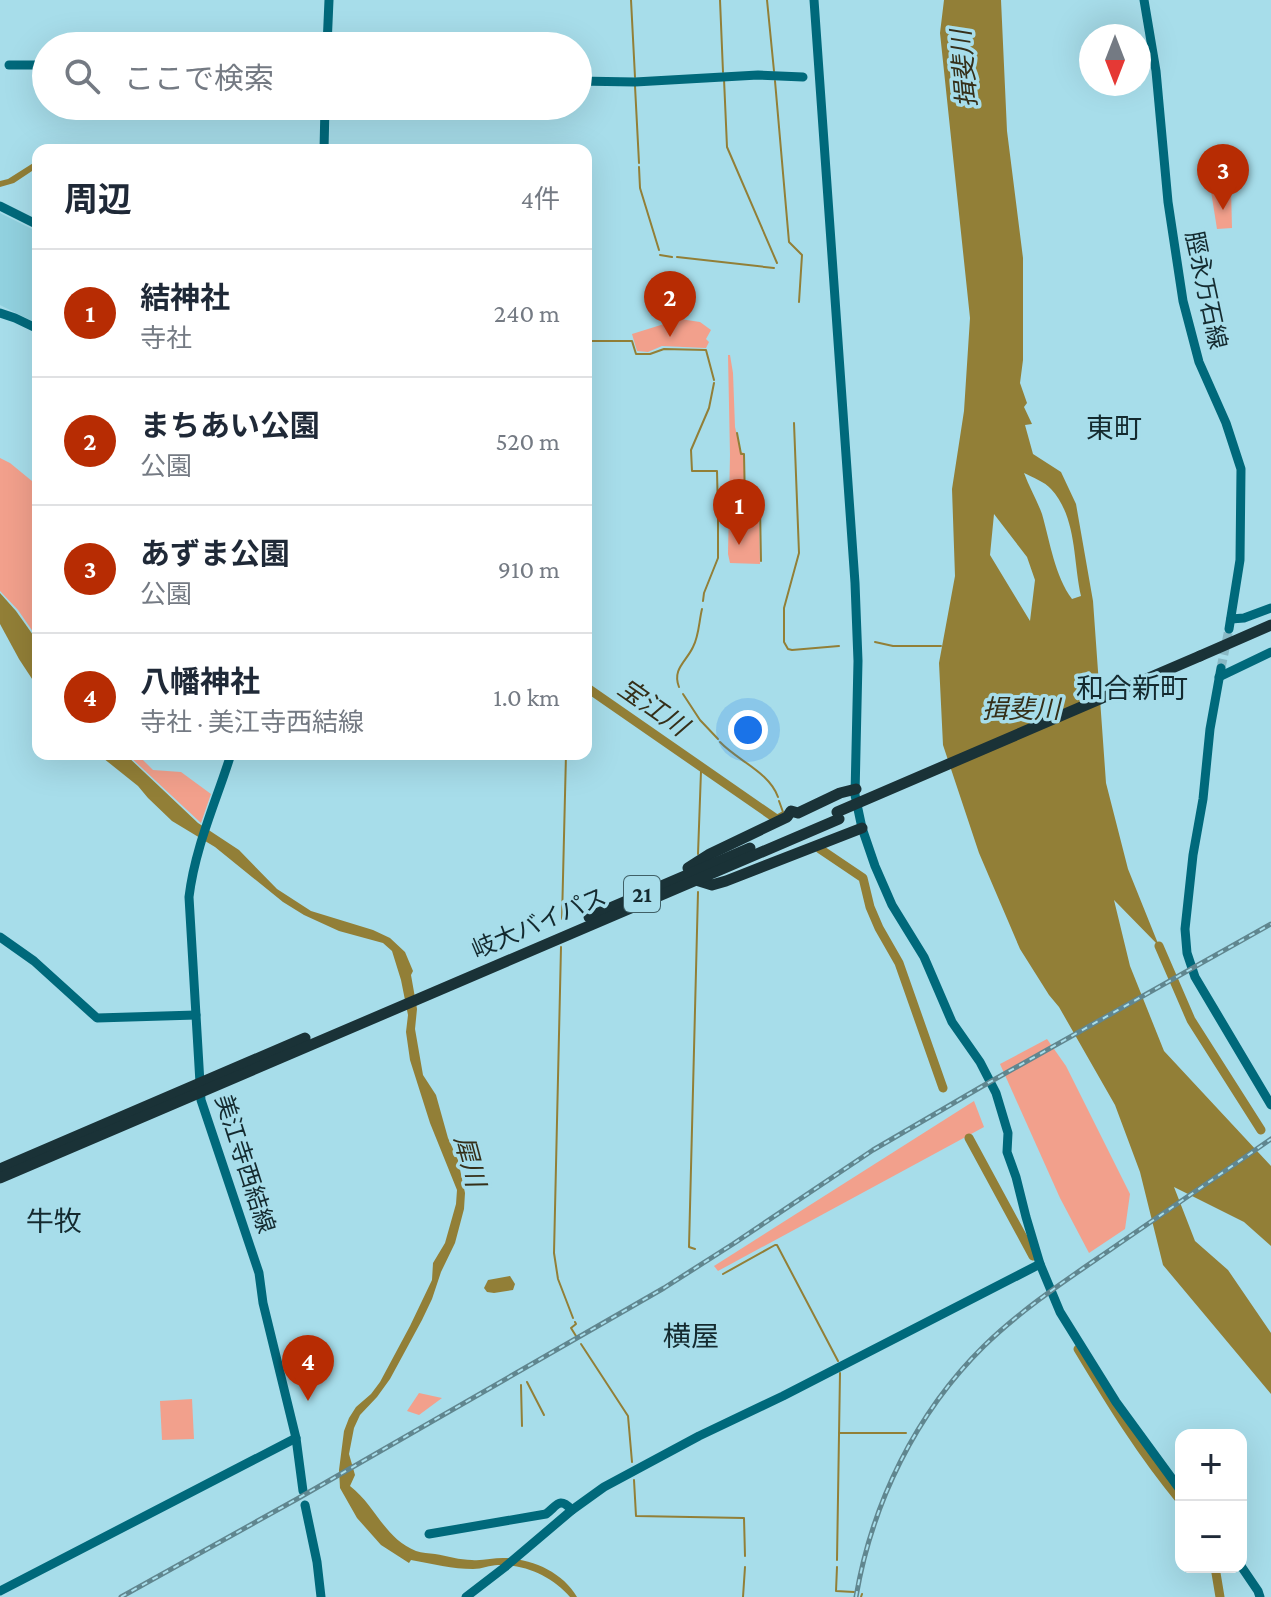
<!DOCTYPE html>
<html lang="ja">
<head>
<meta charset="utf-8">
<style>
	body { margin:0; font-family:"Crimson Pro","Noto Sans JP",serif; background:#f2f2f3; color:#1f2937 }
	.controls { position:absolute; right:24px; bottom:24px; display:grid; overflow:hidden; border-radius:16px; box-shadow:0 8px 32px #0002 }
	.controls button { width:72px; height:72px; display:grid; place-items:center; padding:0; border:0; border-bottom:2px solid #e0e1e3; background:#fff; color:#1f2937; font:40px sans-serif }
	.compass { position:absolute; left:1079px; top:24px; width:72px; height:72px; border-radius:50%; background:#fff; box-shadow:0 8px 32px #0002; rotate:180deg }
	.you { position:absolute; left:748px; top:730px; width:28px; height:28px; margin:-20px; border:6px solid #fff; border-radius:50%; background:#1a73e8; box-shadow:0 0 0 12px #1a73e833 }
	.badge { display:grid; place-items:center; width:52px; height:52px; border-radius:50%; background:#b72c03; color:#fff; font-size:26px; font-weight:700 }
	.pin { position:absolute; translate:-50% -66px; filter:drop-shadow(0 2px 4px #0008) }
	.pin::after { content:''; position:absolute; top:42px; width:28px; height:24px; background:inherit; clip-path:polygon(0 0,100% 0,50% 100%) }
	.list { margin:0; padding:0; list-style:none }
	h2 { display:flex; justify-content:space-between; align-items:center; height:104px; margin:0; padding:0 32px; font-size:34px }
	h2 small { font-size:26px; font-weight:400; color:#747a83 }
	.list li { display:grid; grid-template-columns:52px 1fr auto; gap:24px; align-items:center; box-sizing:border-box; height:128px; padding:0 32px; border-top:2px solid #e0e1e3 }
	.list b { display:block; font-size:30px; white-space:nowrap }
	.list p { margin:0; font-size:26px; white-space:nowrap; color:#747a83 }
	.list em { font-size:26px; font-style:normal; color:#747a83 }
	.icon { flex:none; width:44px; height:44px; fill:none; stroke:currentColor; stroke-width:2; stroke-linecap:round; stroke-linejoin:round }
	.map { position:relative; flex:none; width:1271px; height:1597px; overflow:hidden }
	.search { position:absolute; background:#fff; box-shadow:0 8px 32px #0002; left:32px; top:32px; width:560px; height:88px; display:flex; align-items:center; gap:20px; box-sizing:border-box; padding:0 28px; border-radius:44px; color:#747a83; font-size:30px }
	.panel { position:absolute; background:#fff; box-shadow:0 8px 32px #0002; left:32px; top:144px; width:560px; height:616px; border-radius:16px }
	.map>svg:first-child { display:block }
</style>
</head>
<body>
<div class="map">
<svg width="1271" height="1597" viewBox="0 0 1271 1597">
	<rect width="100%" height="100%" fill="#a7ddea"/>
	<polygon fill="#91d1df" points="0,213 38,232 38,324 0,305"/>
	<g fill="#f2a08c">
		<polygon points="1231,190 1232,228 1217,229 1211,191"/>
		<polygon points="680,319 700,322 711,330 706,339 709,342 706,348 662,346 648,352 637,351 632,334"/>
		<polygon points="728,355 730,355 733,373 735,427 741,452 744,453 744,501 759,505 760,564 730,563 728,554 730,455"/>
		<polygon points="0,458 10,463 38,486 38,639 18,610 0,591"/>
		<polygon points="127,754 137,754 153,770 181,772 211,794 201,823"/>
		<polygon points="1047,1039 1066,1066 1130,1194 1125,1229 1089,1253 1060,1198 1000,1064"/>
		<polygon points="974,1101 984,1127 718,1271 714,1266"/>
		<polygon points="419,1393 442,1398 419,1415 407,1411"/>
		<polygon points="192,1399 194,1439 162,1440 160,1401"/>
	</g>
	<g fill="#927f37" fill-rule="evenodd">
		<path d="M944,0H1001L1007,131L1023,258V360L1020,383L1027,403L1024,407L1032,424L1025,425L1033,454L1061,472L1076,504L1093,601L1106,783L1128,869L1159,946L1114,900L1130,966L1164,1051L1271,1166V1246L1244,1222L1174,1187L1195,1241L1228,1270L1271,1333V1394L1163,1265L1140,1172L1115,1105L1059,1007L1049,995L1020,949L979,853L943,745L939,663L955,576L952,489L964,411L970,318L940,33ZM1024,473C1032,477 1045,482 1051,489C1077,517 1073,561 1081,596L1072,599C1055,576 1050,542 1042,514C1037,500 1029,487 1024,473ZM994,514L1027,557L1035,580L1030,621L990,555Z"/>
		<polygon points="38,160 38,167 14,183 0,187 0,181 8,179"/>
		<polygon points="0,593 16,611 38,642 38,688 19,659 0,624"/>
		<path d="M98,754H125L198,823L239,850L277,889L311,911L373,930L390,938L405,952L413,971L411,975L417,1009L415,1029L423,1075L436,1095L448,1138L458,1160L465,1193L464,1209L455,1243L441,1272L432,1299L422,1320L390,1379L377,1397L360,1415L354,1428L349,1454L355,1475L350,1486C376,1506 384,1538 416,1551C422,1553 429,1553 435,1554C447,1556 460,1560 472,1560C482,1561 493,1558 503,1558C531,1558 563,1572 577,1597H570C553,1577 525,1564 498,1565C490,1565 482,1569 473,1569C453,1569 432,1564 411,1560L409,1563L381,1545L357,1518L340,1488L339,1470L344,1431L349,1418L356,1407L371,1394L380,1382L410,1326L432,1280L433,1263L445,1243L456,1204L457,1190L430,1123L410,1060L406,1032L408,1015L401,980L392,951L383,943L339,931L304,915L283,902L215,847L172,821L148,798L138,786Z"/>
		<polygon points="510,1276 515,1284 513,1290 494,1293 487,1292 484,1288 488,1280"/>
	</g>
	<g fill="none" stroke-linecap="round" stroke-linejoin="round">
		<g stroke="#927f37" stroke-width="2">
			<polyline points="631,0 635,77"/>
			<polyline points="720,0 723,72"/>
			<polyline points="767,0 774,71"/>
			<polyline points="724,79 727,147 777,263"/>
			<polyline points="775,81 789,242 802,255 799,302"/>
			<polyline points="635,86 639,163"/>
			<polyline points="639,167 640,188 659,250"/>
			<polyline points="660,255 672,257"/>
			<polyline points="677,257 774,268"/>
			<polyline points="586,341 632,341 636,354 650,354 664,349 706,350 714,380"/>
			<polyline points="714,383 709,408 691,450 692,471 717,471 718,513"/>
			<polyline points="794,423 799,553 784,608 784,642 788,649 792,650 839,646"/>
			<polyline points="737,433 741,454 744,454 745,503 760,508 761,561"/>
			<polyline points="703,601 704,593 718,558 718,518"/>
			<polyline points="875,642 893,646 941,646"/>
			<path d="M679,687C672,669 686,662 693,647C699,636 699,621 702,609"/>
			<polyline points="683,694 700,720 718,739"/>
			<path d="M720,742C738,761 769,772 778,797"/>
			<polyline points="774,817 783,812 779,801"/>
			<polyline points="698,854 701,771 703,768"/>
			<polyline points="562,919 566,754"/>
			<polyline points="561,947 554,1253 558,1279 573,1318"/>
			<polyline points="695,1249 689,1247 698,892"/>
			<polyline points="723,1274 775,1245 777,1245 838,1361"/>
			<polyline points="575,1322 576,1324 571,1328 576,1336"/>
			<polyline points="581,1344 628,1416 632,1462"/>
			<polyline points="527,1382 544,1415"/>
			<polyline points="521,1385 522,1426"/>
			<polyline points="839,1433 906,1433"/>
			<polyline points="634,1480 636,1516 744,1518 745,1556"/>
			<polyline points="837,1560 840,1373"/>
			<polyline points="837,1567 836,1591 854,1592"/>
			<polyline points="743,1597 745,1567"/>
			<polyline points="861,1597 862,1594"/>
		</g>
		<g stroke="#927f37" stroke-width="9">
			<polyline points="586,687 775,818"/>
			<polyline points="820,849 863,878 870,907 879,928 899,963 943,1088"/>
			<polyline points="1159,946 1191,1020 1261,1130"/>
			<polyline points="969,1138 1033,1256"/>
			<path d="M1078,1349C1110,1402 1141,1453 1181,1501"/>
			<polyline points="1215,1567 1220,1597"/>
		</g>
		<polyline stroke="#8ab9c5" stroke-width="9" stroke-dasharray="9 4.5" stroke-linecap="butt" points="1221,668 1229,629"/>
		<g stroke="#00697b" stroke-width="9">
			<polyline points="814,0 855,583 858,661 855,795 862,828 875,866 892,905 924,957 952,1022 980,1062 996,1093 1008,1133 1007,1152 1016,1177 1026,1217 1040,1264 1060,1312 1116,1402 1181,1491"/>
			<polyline points="1144,0 1156,71 1168,202 1183,301 1199,362 1226,423 1241,469 1240,560 1229,629"/>
			<polyline points="327,46 329,0"/>
			<polyline points="9,65 46,65"/>
			<polyline points="578,81 635,82 758,75 803,77"/>
			<polyline points="324,150 325,106"/>
			<polyline points="0,206 38,225"/>
			<polyline points="0,313 15,318 38,329"/>
			<polyline points="1231,619 1244,618 1271,608"/>
			<polyline points="1221,668 1210,729 1203,799 1193,855 1185,929 1187,953 1195,977 1271,1105"/>
			<polyline points="1219,677 1271,652"/>
			<path d="M231,754C216,802 195,847 189,897L201,1100L259,1273L263,1303L296,1438L303,1491"/>
			<polyline points="0,937 34,961 97,1018 196,1015"/>
			<polyline points="305,1505 317,1562 321,1597"/>
			<path d="M429,1534L546,1514C557,1506 559,1496 572,1510"/>
			<polyline points="1241,1566 1258,1591 1260,1597"/>
			<polyline points="0,1591 296,1438"/>
			<polyline points="466,1597 505,1567 572,1510 604,1487 699,1436 783,1396 1040,1264"/>
		</g>
		<g stroke="#1a3237" stroke-width="11">
			<polyline points="1200,656 1271,625"/>
			<polyline points="688,868 710,854 787,817 791,811 798,813 840,793 856,789"/>
			<polyline points="696,880 712,885 726,881 862,828"/>
			<polyline points="589,917 750,848"/>
			<polyline points="0,1169 305,1038"/>
			<polyline points="0,1178 839,819"/>
		</g>
		<g stroke="#60868f" stroke-width="5">
			<g id="rail">
				<polyline points="121,1597 297,1499 664,1288 733,1244 873,1150 981,1087 1271,924"/>
				<path d="M856,1597C872,1503 916,1413 984,1346C1025,1306 1074,1275 1120,1243C1171,1208 1221,1174 1271,1139"/>
			</g>
		</g>
		<use href="#rail" stroke="#a7ddea" stroke-width="2" stroke-dasharray="6" stroke-linecap="butt"/>
		<polyline stroke="#1a3237" stroke-width="11" points="837,812 1200,656"/>
	</g>
	<g text-anchor="middle" stroke-width="7" stroke-linejoin="round" paint-order="stroke">
		<rect fill="#a7ddea" stroke="#406067" stroke-width="2" x="624" y="876" width="36" height="36" rx="6"/>
		<g font-size="22" font-weight="bold" fill="#142a2f">
			<text x="642" y="902">21</text>
		</g>
		<g font-size="24" fill="#142a2f" stroke="#a7ddea">
			<text transform="translate(1206 290) rotate(78)" y="8">脛永万石線</text>
			<text transform="translate(539 923) rotate(-23)" y="8">岐大バイパス</text>
			<text transform="translate(245 1164) rotate(72)" y="8">美江寺西結線</text>
		</g>
		<g font-size="26" font-style="italic" fill="#352f19" stroke="#a7ddea">
			<text transform="translate(964 69) rotate(-95)" y="9">揖斐川</text>
			<text transform="translate(653 707) rotate(35)" y="9">宝江川</text>
			<text x="1021" y="718">揖斐川</text>
			<text transform="translate(470 1161) rotate(75)" y="9">犀川</text>
		</g>
		<g font-size="28" fill="#142a2f" stroke="#a7ddea">
			<text x="1114" y="438">東町</text>
			<text x="1132" y="698">和合新町</text>
			<text x="54" y="1231">牛牧</text>
			<text x="691" y="1346">横屋</text>
		</g>
	</g>
</svg>
<div class="controls">
<button>+</button>
<button>−</button>
</div>
<svg class="compass" viewBox="-18 -18 36 36"><path d="M0-13l5 13h-10z" fill="#e53935"/><path d="M0 13l5-13h-10z" fill="#747a83"/></svg>
<div class="you"></div>
<div class="pin badge" style="left:739px;top:545px">1</div>
<div class="pin badge" style="left:670px;top:337px">2</div>
<div class="pin badge" style="left:1223px;top:210px">3</div>
<div class="pin badge" style="left:308px;top:1401px">4</div>
<div class="search"><svg class="icon" aria-label="search" viewBox="0 0 24 24"><circle cx="10" cy="10" r="6"/><path d="M15 15l6 6"/></svg>ここで検索</div>
<section class="panel">
<h2>周辺<small>4件</small></h2>
<ul class="list">
<li><span class="badge">1</span><div><b>結神社</b><p>寺社</p></div><em>240 m</em></li>
<li><span class="badge">2</span><div><b>まちあい公園</b><p>公園</p></div><em>520 m</em></li>
<li><span class="badge">3</span><div><b>あずま公園</b><p>公園</p></div><em>910 m</em></li>
<li><span class="badge">4</span><div><b>八幡神社</b><p>寺社 · 美江寺西結線</p></div><em>1.0 km</em></li>
</ul>
</section>
</div>
</body>
</html>
